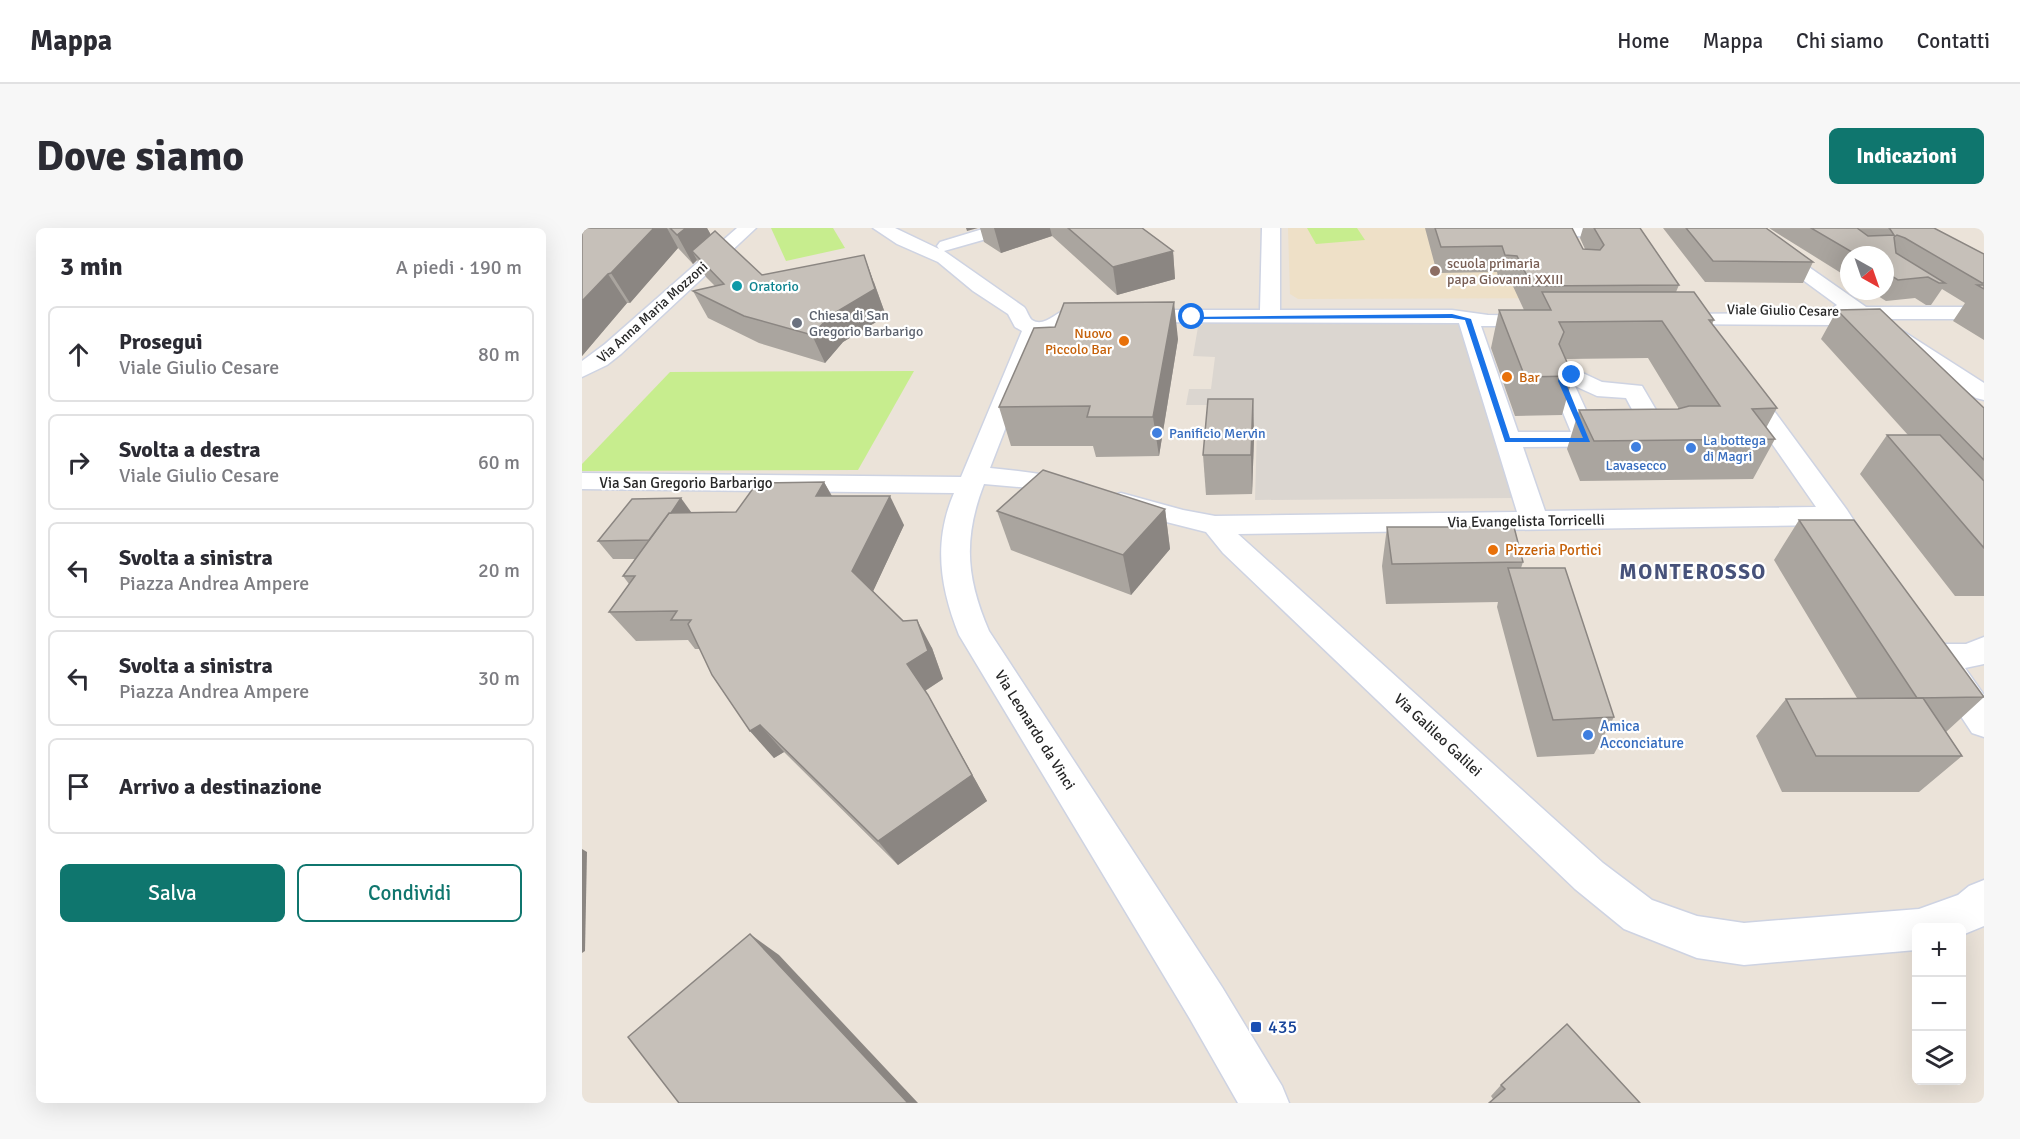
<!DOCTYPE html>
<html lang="it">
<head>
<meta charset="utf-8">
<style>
	body { margin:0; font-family:Signika,sans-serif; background:#f7f7f7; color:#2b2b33 }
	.controls { position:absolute; right:18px; bottom:18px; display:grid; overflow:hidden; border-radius:9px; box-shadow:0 6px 24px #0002 }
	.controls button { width:54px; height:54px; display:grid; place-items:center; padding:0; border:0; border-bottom:2px solid #e1e1e2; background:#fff; color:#2b2b33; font:30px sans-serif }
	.compass { position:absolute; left:1258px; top:18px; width:54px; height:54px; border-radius:50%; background:#fff; box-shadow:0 6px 24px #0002; rotate:140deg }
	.stop { position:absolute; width:18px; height:18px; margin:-14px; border:4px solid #1a73e8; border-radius:50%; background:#fff }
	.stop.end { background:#1a73e8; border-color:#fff; box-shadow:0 2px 6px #0008 }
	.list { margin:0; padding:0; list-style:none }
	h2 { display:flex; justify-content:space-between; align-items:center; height:78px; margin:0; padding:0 24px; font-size:26px }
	h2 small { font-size:20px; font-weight:400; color:#7c7c81 }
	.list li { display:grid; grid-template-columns:39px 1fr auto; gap:18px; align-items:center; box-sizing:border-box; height:96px; margin:0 12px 12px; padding:0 12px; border:2px solid #e1e1e2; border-radius:9px }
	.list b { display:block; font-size:22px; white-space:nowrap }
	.list p { margin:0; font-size:20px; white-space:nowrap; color:#7c7c81 }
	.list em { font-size:20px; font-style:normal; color:#7c7c81 }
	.actions { display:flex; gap:12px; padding:18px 24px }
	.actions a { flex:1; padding:14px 0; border:2px solid #0f766e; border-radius:9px; text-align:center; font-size:21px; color:#0f766e }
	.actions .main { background:#0f766e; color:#fff }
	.icon { flex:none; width:33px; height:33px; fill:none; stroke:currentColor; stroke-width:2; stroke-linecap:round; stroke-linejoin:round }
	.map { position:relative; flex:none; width:1402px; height:875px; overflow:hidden; border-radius:9px }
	header { display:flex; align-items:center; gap:36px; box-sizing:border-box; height:84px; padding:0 30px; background:#fff; border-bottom:2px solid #e1e1e2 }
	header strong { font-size:28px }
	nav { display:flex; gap:33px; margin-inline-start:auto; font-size:21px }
	.intro { display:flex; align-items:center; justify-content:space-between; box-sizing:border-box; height:144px; padding:0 36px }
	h1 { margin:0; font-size:42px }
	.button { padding:15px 27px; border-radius:9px; background:#0f766e; color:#fff; font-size:21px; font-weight:700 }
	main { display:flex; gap:36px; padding:0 36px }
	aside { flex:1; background:#fff; border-radius:9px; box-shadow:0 6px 24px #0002 }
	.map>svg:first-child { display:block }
</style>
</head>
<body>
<header>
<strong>Mappa</strong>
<nav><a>Home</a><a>Mappa</a><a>Chi siamo</a><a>Contatti</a></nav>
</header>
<div class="intro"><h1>Dove siamo</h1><a class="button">Indicazioni</a></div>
<main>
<aside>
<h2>3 min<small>A piedi · 190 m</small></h2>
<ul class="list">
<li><svg class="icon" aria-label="ahead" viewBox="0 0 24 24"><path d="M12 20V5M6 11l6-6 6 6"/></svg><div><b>Prosegui</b><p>Viale Giulio Cesare</p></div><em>80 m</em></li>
<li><svg class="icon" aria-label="right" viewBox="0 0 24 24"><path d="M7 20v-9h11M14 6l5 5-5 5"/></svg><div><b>Svolta a destra</b><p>Viale Giulio Cesare</p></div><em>60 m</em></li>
<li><svg class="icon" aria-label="left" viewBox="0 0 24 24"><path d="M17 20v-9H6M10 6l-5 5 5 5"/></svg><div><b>Svolta a sinistra</b><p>Piazza Andrea Ampere</p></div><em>20 m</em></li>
<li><svg class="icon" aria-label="left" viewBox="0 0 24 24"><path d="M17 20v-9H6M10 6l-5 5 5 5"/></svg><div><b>Svolta a sinistra</b><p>Piazza Andrea Ampere</p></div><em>30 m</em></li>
<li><svg class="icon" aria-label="arrive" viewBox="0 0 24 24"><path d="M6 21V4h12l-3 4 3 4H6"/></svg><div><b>Arrivo a destinazione</b></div></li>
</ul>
<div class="actions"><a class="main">Salva</a><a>Condividi</a></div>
</aside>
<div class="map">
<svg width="1402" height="875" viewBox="0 0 1402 875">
	<rect width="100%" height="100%" fill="#ebe3d9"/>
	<polygon fill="#eee0c7" points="706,0 968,0 1014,70 716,71 708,66"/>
	<g fill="#c7ed8e">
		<polygon points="189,0 251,0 263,20 204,33"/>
		<polygon points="725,0 775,0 783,12 734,16"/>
		<polygon points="332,143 276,242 0,243 0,236 88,144"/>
	</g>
	<polygon fill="#dbd6d0" points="623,95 878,95 931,270 673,272 675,198 625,198 627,177 604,177 607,161 629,161 633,129 611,128 616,99"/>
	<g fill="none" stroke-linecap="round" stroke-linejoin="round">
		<g stroke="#ced3e2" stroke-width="3">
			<g id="minor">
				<polygon points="155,0 174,0 39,126 25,137 0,149 0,133 23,116"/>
				<path d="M291,0H313L357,21L355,18L358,14L404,0H432L429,4L362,23L442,79C445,82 447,90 450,92C462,100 474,84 484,82H678L680,0H698V82H870L906,87L966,88L969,92L966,96L959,98H899L936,204H989L968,153L973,143L990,140L1020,154L1060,158L1091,211L1088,216L1079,218L941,219L963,283L1234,279L1150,158L1154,153L1162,151L1170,153L1265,282L1278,302L1274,309L1264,311L1254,309L1246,297L656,306L1021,635L1070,672L1115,688L1162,695L1337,681L1376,667L1387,658L1402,652V698L1380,707V700H1334V722L1162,737L1115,730L1042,701L993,661L641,325L624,304L529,280L525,274L529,268L539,265L601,282L633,288L935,284L877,95L489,94L476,102L460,106L408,240C440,243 471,247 501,255L505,261L501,267L492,269L448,260L402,256C381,310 384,350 407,403L640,759L700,858L707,875H656L608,791L377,407C358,359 351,314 372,265L0,261V245L379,249L440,103L433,99L426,86L391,63L356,34L315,16ZM993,158L1015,168L1044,170L1062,204H1014Z"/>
				<polygon points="976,0 1049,0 1053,4 1050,8 1044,9 983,8 977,7 974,3"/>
				<polygon points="1150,0 1171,0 1284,79 1402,79 1402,91 1302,91 1402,155 1402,172 1394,170 1277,92 1258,97 1081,96 1078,92 1081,88 1088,86 1250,85 1248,82 1255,77"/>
				<polygon points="1402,409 1402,436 1383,440 1402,467 1402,509 1390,505 1355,452 1350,443 1352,439 1344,437 1340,428 1344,419 1356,416 1384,416"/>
			</g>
		</g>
		<use href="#minor" fill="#fff" fill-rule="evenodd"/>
	</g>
	<g fill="#aaa59f">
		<polygon points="0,0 125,0 129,7 180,47 292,54 304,88 261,114 243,135 177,115 126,90 111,63 133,58 124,49 115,32 111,36 96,20 48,75 45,75 0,128"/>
		<polygon points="398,0 560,0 591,23 593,51 535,67 470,8 419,25 402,14"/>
		<polygon points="843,0 990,0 1001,21 1003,21 998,10 1001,0 1058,0 1097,57 1094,64 1132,92 1130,96 1195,180 1184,200 1193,211 1171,251 998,253 985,221 997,182 1097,181 1066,130 984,131 991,148 980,187 933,188 909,120 917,82 942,82 929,54 917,53 915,44 855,45"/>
		<polygon points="1081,0 1186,0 1185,1 1231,34 1221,55 1123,54"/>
		<polygon points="1187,0 1352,0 1402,26 1402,112 1371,93 1383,75 1360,61 1349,77 1344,77 1333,70 1304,73 1288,63 1303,63 1303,27 1267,27 1267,50"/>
		<polygon points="1255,82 1402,180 1402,368 1373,368 1278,246 1305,207 1326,207 1239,111"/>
		<polygon points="596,111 577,228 514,229 511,218 429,218 417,179"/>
		<polygon points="671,171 672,210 670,266 624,267 621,227"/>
		<polygon points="242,254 250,268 322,297 291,363 350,420 361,451 343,463 405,573 316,637 202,524 192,530 168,503 118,421 113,421 106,412 54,413 27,384 47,356 41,348 53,331 31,331 16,313 110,284 154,284"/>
		<polygon points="583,281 588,321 549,367 429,322 415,283"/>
		<polygon points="1217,292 1402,469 1364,504 1380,528 1337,564 1200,564 1174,508 1204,471 1275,470 1192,332"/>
		<polygon points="805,299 941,334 939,340 1032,489 1012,526 955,529 915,379 916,374 804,376 800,338"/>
		<polygon points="919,857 1058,875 911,871 909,868"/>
	</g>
	<g fill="#8b8682">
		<polygon points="72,0 85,0 96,20 48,75 29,45"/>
		<polygon points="104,0 125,0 134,16 110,23 115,32 111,36 95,7"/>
		<polygon points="384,0 396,0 385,3"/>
		<polygon points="412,0 468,0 470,8 419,25"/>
		<polygon points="591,23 593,51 535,67 531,39"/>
		<polygon points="282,27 304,88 261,114 243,135 230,107"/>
		<polygon points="26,46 45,75 0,128 0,73"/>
		<polygon points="592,74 596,111 577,228 571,189"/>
		<polygon points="671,171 672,210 670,266 669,227"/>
		<polygon points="242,254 258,283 234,268"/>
		<polygon points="308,268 322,297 287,372 270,343"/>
		<polygon points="99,270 112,288 69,312"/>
		<polygon points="583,281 588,321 549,367 541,327"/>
		<polygon points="335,392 350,420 361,451 341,464 325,436"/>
		<polygon points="346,467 405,573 316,637 296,613"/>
		<polygon points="178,497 202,524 192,530 168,503"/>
		<polygon points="0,621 5,624 3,723 0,725"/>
		<polygon points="168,706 197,727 336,875 326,875"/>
	</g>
	<g fill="#c6c0b9" stroke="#8b8682" stroke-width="1.5">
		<polygon points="0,0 72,0 29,45 26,46 0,73"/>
		<polygon points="88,0 104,0 95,7"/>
		<polygon points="486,0 560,0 591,23 531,39"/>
		<polygon points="853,0 990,0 1001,21 1018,22 1022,17 1012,0 1058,0 1097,57 950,58 935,28 923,27 920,18 859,19"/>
		<polygon points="1104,0 1184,0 1231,34 1131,33"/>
		<polygon points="1229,0 1275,0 1286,8 1312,7 1308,1 1307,0 1352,0 1402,26 1402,55 1400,55 1323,10 1315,7 1312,9 1314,25 1363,55 1357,55 1346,49 1316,52 1303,44 1303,27 1275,27"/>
		<polygon points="133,3 180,47 282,27 293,61 249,87 230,107 162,88 111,63 142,56 110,23"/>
		<polygon points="1395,57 1402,57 1402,61"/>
		<polygon points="960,64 1112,64 1132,92 1127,92 1195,180 1170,181 1193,211 1012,213 997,182 1096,181 1107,178 1138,178 1080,93 977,94 982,104 977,116 991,148 943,149 917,82 969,82"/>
		<polygon points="592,74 571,189 505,189 508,178 417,179 452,100 473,99 482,75"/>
		<polygon points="1298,81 1402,180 1402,232 1255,82"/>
		<polygon points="626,171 671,171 669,227 621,227"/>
		<polygon points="1305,207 1358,207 1402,253 1402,320"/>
		<polygon points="461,242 583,281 541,327 415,283"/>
		<polygon points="242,254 234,268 308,268 270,343 321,393 335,392 346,423 325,436 346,467 390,547 296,613 178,497 168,503 130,447 106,396 109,392 89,392 95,383 27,384 53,348 41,348 87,285 154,284 175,255"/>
		<polygon points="99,270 89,285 87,285 67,312 16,313 50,271"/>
		<polygon points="1217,292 1272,292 1402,469 1335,470"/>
		<polygon points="805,299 932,299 941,334 810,336"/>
		<polygon points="926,340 983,340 1032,489 971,492"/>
		<polygon points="1341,470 1380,528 1234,528 1204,471"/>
		<polygon points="168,706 326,875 97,875 46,809"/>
		<polygon points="985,796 1058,875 907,875 923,861 919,857"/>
	</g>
	<polygon fill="#1a73e8" points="870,86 889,91 928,210 1001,210 976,153 978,147 990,145 992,149 984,150 983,153 1008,214 923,214 883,92 870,90 610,91 607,89"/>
	<circle fill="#8d6e63" stroke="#fff" stroke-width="2" cx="853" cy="43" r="6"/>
	<circle fill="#0f9aa8" stroke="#fff" stroke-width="2" cx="155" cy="58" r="6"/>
	<circle fill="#6b7280" stroke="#fff" stroke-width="2" cx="215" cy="95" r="6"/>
	<g fill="#e8710a" stroke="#fff" stroke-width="2">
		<circle cx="542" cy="113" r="6"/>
		<circle cx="925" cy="149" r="6"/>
		<circle cx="911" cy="322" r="6"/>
	</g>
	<g fill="#3f7fe0" stroke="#fff" stroke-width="2">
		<circle cx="575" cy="205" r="6"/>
		<circle cx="1054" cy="219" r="6"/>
		<circle cx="1109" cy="220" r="6"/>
		<circle cx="1006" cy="507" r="6"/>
	</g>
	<rect fill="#1a4fb4" stroke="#fff" stroke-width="2" x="668" y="793" width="12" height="12" rx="3"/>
	<g text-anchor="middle" stroke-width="4.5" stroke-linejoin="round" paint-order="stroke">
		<g font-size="14" fill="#785e54" stroke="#fff" text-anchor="start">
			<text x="865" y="40">scuola primaria<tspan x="865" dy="16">papa Giovanni XXIII</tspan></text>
		</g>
		<g font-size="14" fill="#0d838f" stroke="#fff" text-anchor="start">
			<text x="167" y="63">Oratorio</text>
		</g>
		<g font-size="14" fill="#282828" stroke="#fff">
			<text transform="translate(1201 82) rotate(1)" y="5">Viale Giulio Cesare</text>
			<text transform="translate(70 84) rotate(-42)" y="5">Via Anna Maria Mozzoni</text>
		</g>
		<g font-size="14" fill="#5b616d" stroke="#fff" text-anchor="start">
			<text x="227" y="92">Chiesa di San<tspan x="227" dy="16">Gregorio Barbarigo</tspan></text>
		</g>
		<g font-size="14" fill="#c56008" stroke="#fff" text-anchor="end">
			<text x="530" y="110">Nuovo<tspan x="530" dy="16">Piccolo Bar</tspan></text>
			<text x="937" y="154" text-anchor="start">Bar</text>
		</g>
		<g font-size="14" fill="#366cbe" stroke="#fff" text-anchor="start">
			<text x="587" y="210">Panificio Mervin</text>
			<text x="1121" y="217">La bottega<tspan x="1121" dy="16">di Magri</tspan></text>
			<text x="1054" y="242" text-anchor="middle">Lavasecco</text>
		</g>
		<g font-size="15" fill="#282828" stroke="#fff">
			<text x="104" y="260">Via San Gregorio Barbarigo</text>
			<text transform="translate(944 293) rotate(-1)" y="5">Via Evangelista Torricelli</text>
			<text transform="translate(453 502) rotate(58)" y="5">Via Leonardo da Vinci</text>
			<text transform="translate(856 507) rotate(43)" y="5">Via Galileo Galilei</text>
		</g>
		<g font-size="15" fill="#c56008" stroke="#fff" text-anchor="start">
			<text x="923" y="327">Pizzeria Portici</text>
		</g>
		<g font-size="15" fill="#366cbe" stroke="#fff" text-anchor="start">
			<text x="1018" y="503">Amica<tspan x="1018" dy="17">Acconciature</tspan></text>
		</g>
		<g font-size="18" fill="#164399" stroke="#fff" text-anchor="start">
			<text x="686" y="805">435</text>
		</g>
		<g font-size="21" font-weight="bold" letter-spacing="1.5" fill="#47527a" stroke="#fff">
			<text x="1111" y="351">MONTEROSSO</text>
		</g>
	</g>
</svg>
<div class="controls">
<button>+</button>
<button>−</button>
<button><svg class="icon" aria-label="layers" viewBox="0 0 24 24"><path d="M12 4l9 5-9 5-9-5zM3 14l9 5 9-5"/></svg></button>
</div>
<svg class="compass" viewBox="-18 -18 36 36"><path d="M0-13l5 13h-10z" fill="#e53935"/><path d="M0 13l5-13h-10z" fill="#7c7c81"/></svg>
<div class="stop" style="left:610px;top:89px"></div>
<div class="stop end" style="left:990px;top:147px"></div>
</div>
</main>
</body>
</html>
